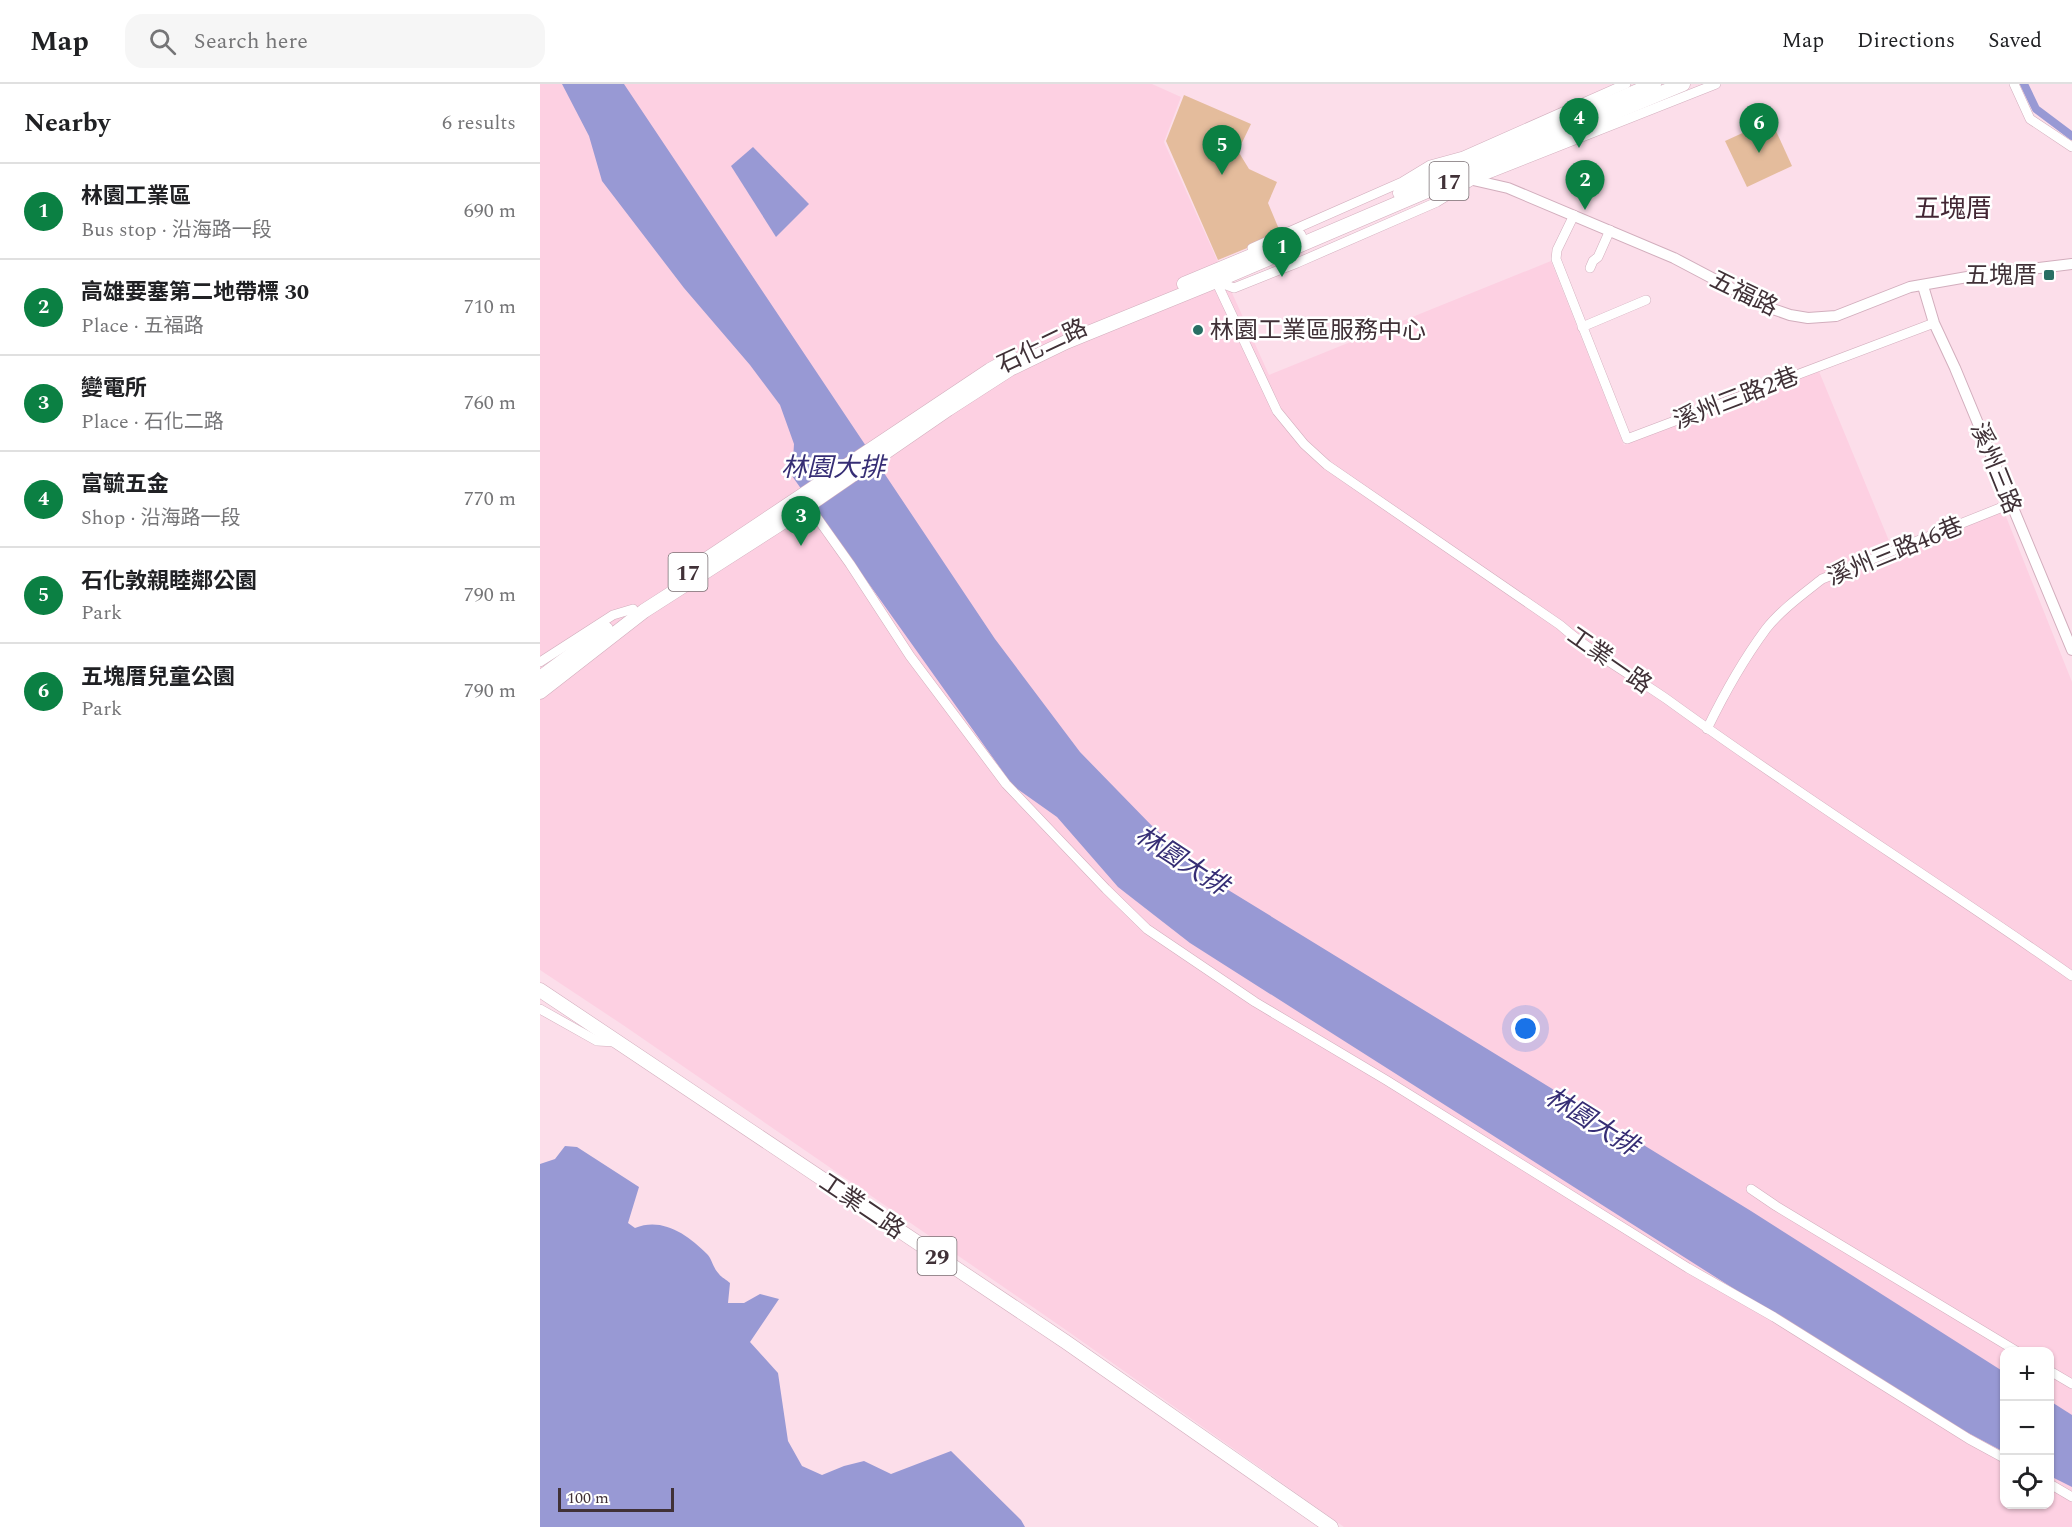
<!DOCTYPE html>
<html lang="en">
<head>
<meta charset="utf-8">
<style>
	body { margin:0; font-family:Spectral,"Noto Sans TC",serif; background:#f6f6f6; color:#202124 }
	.controls { position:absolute; right:18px; bottom:18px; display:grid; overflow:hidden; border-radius:12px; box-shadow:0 2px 4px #0004 }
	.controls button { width:54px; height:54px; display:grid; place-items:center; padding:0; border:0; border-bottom:2px solid #e0e0e0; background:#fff; color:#202124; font:30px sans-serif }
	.scale { position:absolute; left:18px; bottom:15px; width:116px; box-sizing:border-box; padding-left:6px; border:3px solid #403137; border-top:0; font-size:16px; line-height:21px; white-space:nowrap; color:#403137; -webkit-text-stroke:4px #fff; paint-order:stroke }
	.you { position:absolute; left:986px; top:945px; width:21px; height:21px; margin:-15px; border:4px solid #fff; border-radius:50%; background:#1a73e8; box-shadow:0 0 0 9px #1a73e833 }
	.badge { display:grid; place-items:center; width:39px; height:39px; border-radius:50%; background:#0b8043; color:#fff; font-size:20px; font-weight:700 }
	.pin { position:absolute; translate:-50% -50px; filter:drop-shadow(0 2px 3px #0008) }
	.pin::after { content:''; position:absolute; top:32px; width:21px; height:18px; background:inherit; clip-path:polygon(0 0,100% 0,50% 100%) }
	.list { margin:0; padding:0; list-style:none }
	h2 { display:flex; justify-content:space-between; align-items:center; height:78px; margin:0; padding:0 24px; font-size:26px }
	h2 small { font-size:20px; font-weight:400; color:#757577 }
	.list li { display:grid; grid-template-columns:39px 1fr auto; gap:18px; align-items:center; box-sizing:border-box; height:96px; padding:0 24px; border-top:2px solid #e0e0e0 }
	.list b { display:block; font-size:22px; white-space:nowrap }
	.list p { margin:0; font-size:20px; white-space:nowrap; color:#757577 }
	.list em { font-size:20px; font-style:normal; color:#757577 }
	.icon { flex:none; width:33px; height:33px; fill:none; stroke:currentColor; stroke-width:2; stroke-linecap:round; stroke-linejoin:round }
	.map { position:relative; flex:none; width:1532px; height:1443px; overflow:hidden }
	header { display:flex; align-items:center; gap:36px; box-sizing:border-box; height:84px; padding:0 30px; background:#fff; border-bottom:2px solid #e0e0e0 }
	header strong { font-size:28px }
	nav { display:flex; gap:33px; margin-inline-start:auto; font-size:21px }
	.search { width:420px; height:54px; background:#f6f6f6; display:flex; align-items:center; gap:15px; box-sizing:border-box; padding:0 21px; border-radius:18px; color:#757577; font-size:22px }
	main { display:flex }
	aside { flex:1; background:#fff }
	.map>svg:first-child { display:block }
</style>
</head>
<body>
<header>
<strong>Map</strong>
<div class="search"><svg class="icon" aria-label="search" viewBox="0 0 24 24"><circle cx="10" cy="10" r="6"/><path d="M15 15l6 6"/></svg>Search here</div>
<nav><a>Map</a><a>Directions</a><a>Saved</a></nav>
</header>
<main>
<aside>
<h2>Nearby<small>6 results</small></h2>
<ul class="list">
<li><span class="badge">1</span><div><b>林園工業區</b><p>Bus stop · 沿海路一段</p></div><em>690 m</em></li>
<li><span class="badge">2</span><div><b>高雄要塞第二地帶標 30</b><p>Place · 五福路</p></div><em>710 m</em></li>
<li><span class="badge">3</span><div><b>變電所</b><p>Place · 石化二路</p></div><em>760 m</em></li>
<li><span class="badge">4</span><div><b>富毓五金</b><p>Shop · 沿海路一段</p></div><em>770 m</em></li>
<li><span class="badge">5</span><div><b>石化敦親睦鄰公園</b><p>Park</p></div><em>790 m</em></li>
<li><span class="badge">6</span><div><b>五塊厝兒童公園</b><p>Park</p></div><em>790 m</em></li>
</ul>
</aside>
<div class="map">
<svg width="1532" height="1443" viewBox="0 0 1532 1443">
	<rect width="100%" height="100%" fill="#fcdeea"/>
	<path fill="#fdd0e2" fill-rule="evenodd" d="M0,0H612L641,13L624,58L729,291L1011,177L1084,361L1278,285L1352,464L1461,420L1532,598V1443H804L526,1246L83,941L0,886ZM1464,1268H1510V1420H1464Z"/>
	<g fill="#e4bc9c">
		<polygon points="644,11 711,40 698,67 709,85 737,98 728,119 741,150 678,176 626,57"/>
		<polygon points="1231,36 1252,82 1207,103 1185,57"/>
	</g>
	<g fill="#9899d4">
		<polygon points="22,0 84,0 455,555 540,668 614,744 685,804 1211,1127 1464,1288 1464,1368 1383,1325 650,859 578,803 517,733 473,702 252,392 254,360 240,321 210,281 144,204 62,97 49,52"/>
		<polygon points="213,63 269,120 236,153 191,82"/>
		<path d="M25,1062L37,1063L99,1103L88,1139L95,1144C122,1133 147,1150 167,1170C172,1175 173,1184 179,1190C181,1193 187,1196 190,1199L188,1219H204L220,1210L239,1215L210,1258L238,1289L248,1357L262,1382L282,1391L304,1382L324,1377L351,1390L411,1367L481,1436L485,1443H0V1080L15,1075Z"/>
		<polygon points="1510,1317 1532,1331 1532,1403 1510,1392"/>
	</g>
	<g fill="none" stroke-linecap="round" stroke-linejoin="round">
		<polyline stroke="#9899d4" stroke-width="8" points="1484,0 1496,25 1532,52"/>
		<g stroke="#d2aebd" stroke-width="10">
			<g id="minor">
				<polyline points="1474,0 1490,35 1532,63"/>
				<polyline points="1034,131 1017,166 1016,175 1087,355 1394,239"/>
				<polyline points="712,164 862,98 890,81 923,72 1086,0"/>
				<polyline points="1050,184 1053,177 1058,173 1070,146"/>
				<path d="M676,197L737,327L764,360L787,381L1020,541C1053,570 1092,591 1128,616C1260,712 1398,798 1532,892"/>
				<polyline points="676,197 694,204 757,179 897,118 933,96 1176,0"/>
				<polyline points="1042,243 1106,216"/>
				<polyline points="268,421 310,480 370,572 466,700 566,805 607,845 715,918 846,996 1148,1184 1234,1233 1429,1355 1464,1374"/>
				<polyline points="0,578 73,531 93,525"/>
				<path d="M1167,645C1184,610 1203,576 1226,545C1241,526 1263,510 1282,495L1470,420"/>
				<polyline points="0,925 57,957 76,958"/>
				<polyline points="1211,1105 1236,1122 1478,1268"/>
				<polyline points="1510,1287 1532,1300"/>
				<polyline points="1510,1400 1532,1413"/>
			</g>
		</g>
		<g stroke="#d2aebd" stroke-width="12">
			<g id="tertiary">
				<polyline points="918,91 933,96 968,104 1134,174 1227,223 1250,231 1268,234 1296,232 1370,203 1433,192 1532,180"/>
				<polyline points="1383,202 1394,239 1415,284 1532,566"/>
			</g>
		</g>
		<g stroke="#d2aebd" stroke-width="15">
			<g id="primary">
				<polyline points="860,109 874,103 899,85 941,74 1114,0"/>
				<polyline points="644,200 759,152"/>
				<polyline points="143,491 450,286 472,274"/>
				<polyline points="0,594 66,545"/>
				<polyline points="0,608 104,527 260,427 408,325 470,285 526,258 676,197 922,92 1143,0"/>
				<polyline points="0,906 526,1258 791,1443"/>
			</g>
		</g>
		<use href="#minor" stroke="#fff" stroke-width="9"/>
		<use href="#tertiary" stroke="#fff" stroke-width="10"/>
		<use href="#primary" stroke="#fff" stroke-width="14"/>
	</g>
	<g fill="#296f64" stroke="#fff" stroke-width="2">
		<rect x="1503" y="185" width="12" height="12" rx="3"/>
		<circle cx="658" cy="246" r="6"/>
	</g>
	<g text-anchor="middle" stroke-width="5" stroke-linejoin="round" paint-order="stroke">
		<g fill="#fff" stroke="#796f73" stroke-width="1.5">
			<rect x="889.5" y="78" width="39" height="38" rx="4.5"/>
			<rect x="128.5" y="469" width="39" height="38" rx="4.5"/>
			<rect x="377.5" y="1153" width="39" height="38" rx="4.5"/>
		</g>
		<g font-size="22" font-weight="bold" fill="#403137">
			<text x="909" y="105">17</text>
			<text x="148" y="496">17</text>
			<text x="397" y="1180">29</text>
		</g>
		<g font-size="24" fill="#403137" stroke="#fff" text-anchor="end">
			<text x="1497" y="199">五塊厝</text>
			<text x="670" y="254" text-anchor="start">林園工業區服務中心</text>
		</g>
		<g font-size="24" fill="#403137" stroke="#fff">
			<text transform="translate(1204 209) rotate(26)" y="8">五福路</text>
			<text transform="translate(502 262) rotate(-25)" y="8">石化二路</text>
			<text transform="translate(1196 314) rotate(-21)" y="8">溪州三路2巷</text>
			<text transform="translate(1456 384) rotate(68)" y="8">溪州三路</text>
			<text transform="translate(1355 467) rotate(-22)" y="8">溪州三路46巷</text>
			<text transform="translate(1070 576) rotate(35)" y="8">工業一路</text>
			<text transform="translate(322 1122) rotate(34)" y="8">工業二路</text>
		</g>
		<g font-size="26" fill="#432734" stroke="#fff">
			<text x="1413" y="133">五塊厝</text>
		</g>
		<g font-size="26" font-style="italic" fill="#362e75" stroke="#fff">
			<text x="293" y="392">林園大排</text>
			<text transform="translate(642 776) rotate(33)" y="9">林園大排</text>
			<text transform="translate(1052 1037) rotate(32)" y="9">林園大排</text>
		</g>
	</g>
</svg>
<div class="controls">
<button>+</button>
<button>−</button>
<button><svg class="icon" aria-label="locate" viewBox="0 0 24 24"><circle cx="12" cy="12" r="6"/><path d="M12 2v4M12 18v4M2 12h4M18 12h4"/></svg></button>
</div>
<div class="scale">100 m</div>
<div class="you"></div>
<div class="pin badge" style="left:742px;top:193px">1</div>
<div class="pin badge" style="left:1045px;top:126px">2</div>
<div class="pin badge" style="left:261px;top:462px">3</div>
<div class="pin badge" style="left:1039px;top:64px">4</div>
<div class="pin badge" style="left:682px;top:91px">5</div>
<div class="pin badge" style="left:1219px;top:69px">6</div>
</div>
</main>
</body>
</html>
